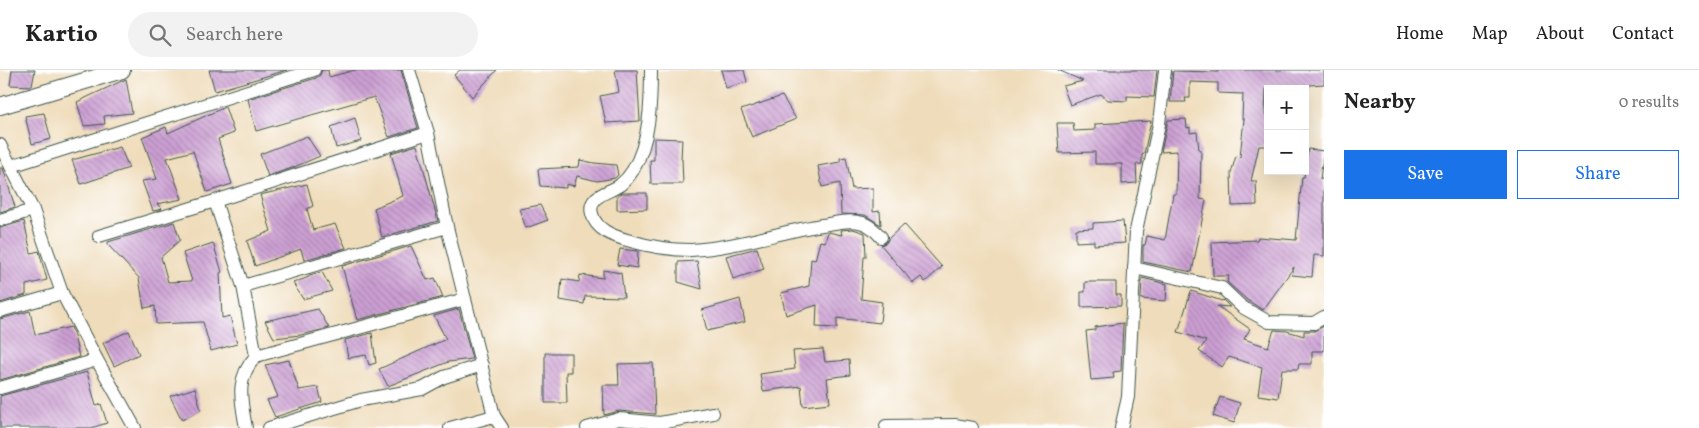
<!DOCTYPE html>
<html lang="en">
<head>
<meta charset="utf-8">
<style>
	body { margin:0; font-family:Vollkorn,serif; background:#f2f2f2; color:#222 }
	.controls { position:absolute; right:15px; top:15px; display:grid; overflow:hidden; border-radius:0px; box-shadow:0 5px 20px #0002 }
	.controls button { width:45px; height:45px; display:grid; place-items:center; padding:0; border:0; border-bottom:1px solid #e0e0e0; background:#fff; color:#222; font:25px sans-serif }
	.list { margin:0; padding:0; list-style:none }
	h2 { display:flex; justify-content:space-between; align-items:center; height:65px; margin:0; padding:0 20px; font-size:21px }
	h2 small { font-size:16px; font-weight:400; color:#767676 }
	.actions { display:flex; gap:10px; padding:15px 20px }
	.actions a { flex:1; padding:11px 0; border:1px solid #1a73e8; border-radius:0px; text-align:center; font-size:18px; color:#1a73e8 }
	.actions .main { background:#1a73e8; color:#fff }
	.icon { flex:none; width:28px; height:28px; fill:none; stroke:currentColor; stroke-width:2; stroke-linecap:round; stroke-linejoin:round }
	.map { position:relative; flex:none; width:1324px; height:358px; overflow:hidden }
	header { display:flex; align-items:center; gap:30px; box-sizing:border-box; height:70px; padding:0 25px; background:#fff; border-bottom:1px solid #e0e0e0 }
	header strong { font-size:24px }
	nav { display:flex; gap:28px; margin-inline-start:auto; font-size:18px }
	.search { width:350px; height:45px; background:#f2f2f2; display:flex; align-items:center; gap:12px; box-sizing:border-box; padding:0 18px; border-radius:28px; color:#767676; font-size:19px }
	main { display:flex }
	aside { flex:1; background:#fff }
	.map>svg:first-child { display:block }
</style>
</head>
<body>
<header>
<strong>Kartio</strong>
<div class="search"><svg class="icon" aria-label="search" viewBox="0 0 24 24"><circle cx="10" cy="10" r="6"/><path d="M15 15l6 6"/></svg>Search here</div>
<nav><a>Home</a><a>Map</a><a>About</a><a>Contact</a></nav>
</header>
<main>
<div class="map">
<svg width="1324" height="358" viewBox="0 0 1324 358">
	<defs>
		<pattern id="building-back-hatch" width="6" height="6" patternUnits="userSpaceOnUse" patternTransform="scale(1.25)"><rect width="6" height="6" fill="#cc9fd3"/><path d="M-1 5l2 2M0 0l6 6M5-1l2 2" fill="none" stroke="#a583ac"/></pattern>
	</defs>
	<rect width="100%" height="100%" fill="#fff"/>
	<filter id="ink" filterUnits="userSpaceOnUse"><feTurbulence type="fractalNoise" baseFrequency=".02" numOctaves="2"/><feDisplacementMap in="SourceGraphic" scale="10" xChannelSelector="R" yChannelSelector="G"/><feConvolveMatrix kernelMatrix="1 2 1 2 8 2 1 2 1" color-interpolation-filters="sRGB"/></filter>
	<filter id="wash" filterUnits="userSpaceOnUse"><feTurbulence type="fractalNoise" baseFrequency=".0096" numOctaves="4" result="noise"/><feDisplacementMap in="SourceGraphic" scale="20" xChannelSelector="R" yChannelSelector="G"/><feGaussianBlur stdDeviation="1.12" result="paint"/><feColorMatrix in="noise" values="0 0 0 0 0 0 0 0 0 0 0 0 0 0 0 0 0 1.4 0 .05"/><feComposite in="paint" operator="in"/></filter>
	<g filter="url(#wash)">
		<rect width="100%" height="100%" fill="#efdcba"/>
		<g id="blocks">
			<g fill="url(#building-back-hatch)">
				<polygon points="12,0 35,0 32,16 10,15"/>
				<polygon points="209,0 287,0 215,21"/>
				<polygon points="322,0 328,0 329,7 355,0 401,0 418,58 389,67 374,27 256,61 248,29 316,8 320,5"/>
				<polygon points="460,0 497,0 472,27 454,5"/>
				<polygon points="615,0 637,0 640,51 606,53 600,26 619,22"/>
				<polygon points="721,0 744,0 747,12 726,18"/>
				<polygon points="1058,0 1157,0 1154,27 1127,26 1127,31 1108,30 1101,24 1070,35 1063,16 1083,11"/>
				<polygon points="1218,0 1324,0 1324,14 1309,15 1309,18 1266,18 1265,45 1268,46 1268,76 1259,76 1251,111 1256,111 1257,135 1232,136 1231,103 1236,86 1240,87 1244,49 1242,49 1243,24 1218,23 1218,13 1190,12 1190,28 1185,28 1186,32 1170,32 1173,1 1218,2"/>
				<polygon points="126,9 132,43 104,46 105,54 84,56 77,32"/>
				<polygon points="782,26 796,49 752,67 741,40"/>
				<polygon points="225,37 234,63 218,69 232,114 207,122 193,81 167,88 182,129 157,134 162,139 153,141 142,111 157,109 142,67 166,57 168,63"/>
				<polygon points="44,43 51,69 32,74 25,46"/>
				<polygon points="355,48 361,71 336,78 331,57"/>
				<polygon points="1186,49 1187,58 1190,57 1190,63 1197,62 1199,80 1201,80 1200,129 1206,130 1192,202 1143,192 1143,175 1145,175 1147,166 1165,170 1173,124 1176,124 1177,81 1161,82 1168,50"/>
				<polygon points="1151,51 1144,84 1142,85 1142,94 1136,94 1137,113 1122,114 1122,94 1095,94 1095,82 1059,83 1057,53 1073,53 1074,61 1095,60 1095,54"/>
				<polygon points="307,66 320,86 292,98 268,106 260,84"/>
				<polygon points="654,68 682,69 681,89 682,89 683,114 651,114 650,90 654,90"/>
				<polygon points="417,75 438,151 382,167 374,138 403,126 391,83"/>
				<polygon points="120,77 129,98 81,114 72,90"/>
				<polygon points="1308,79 1324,81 1320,109 1324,109 1324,186 1314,185 1312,207 1292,205 1294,197 1263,240 1247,230 1227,212 1229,206 1213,206 1212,172 1257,170 1258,167 1296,170 1302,107 1304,107"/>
				<polygon points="846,87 852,119 873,118 873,142 880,141 881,155 865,145 841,144 840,113 822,117 818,96 840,92 840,88"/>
				<polygon points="580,90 594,93 616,95 618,105 615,108 597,111 577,106 574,116 566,114 566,118 540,116 538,99 579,97"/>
				<polygon points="0,98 3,98 15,137 0,142"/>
				<polygon points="307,114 313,136 307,139 313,160 335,154 346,178 304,190 301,179 255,196 247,171 271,161 260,125"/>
				<polygon points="622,123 647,123 647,139 617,140 617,126"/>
				<polygon points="540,135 548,150 526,158 519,139"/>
				<polygon points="24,151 31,183 39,181 47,210 26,215 26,225 0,233 0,158"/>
				<polygon points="1123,151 1125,173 1094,175 1094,171 1076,172 1076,159 1093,158 1093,153"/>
				<polygon points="174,152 180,170 161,187 168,212 192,211 183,183 213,173 222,202 220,203 222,248 230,246 237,274 211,281 203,252 156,254 155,236 144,238 139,208 108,175 108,172"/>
				<polygon points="904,154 942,197 925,212 921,207 913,213 881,175 886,173 889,168"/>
				<polygon points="853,159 865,163 866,187 864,187 861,229 882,232 880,253 837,248 837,258 816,257 817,235 786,245 781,223 809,216 811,189 815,190 820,171 825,172 828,162 842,165 841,160"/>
				<polygon points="411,176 427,210 435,208 443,227 357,250 342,196"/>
				<polygon points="757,178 764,199 733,209 726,186"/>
				<polygon points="620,179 638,181 637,198 617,195"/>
				<polygon points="697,191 702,219 678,212 678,192"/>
				<polygon points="603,200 621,203 624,227 585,226 584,234 560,230 562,209 579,212 580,205 603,208"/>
				<polygon points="322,202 332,221 303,229 293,213 309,207 309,205"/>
				<polygon points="1142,208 1167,214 1166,231 1141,229"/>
				<polygon points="1085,212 1116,212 1116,225 1121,225 1121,236 1081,237 1081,222 1085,222"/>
				<polygon points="1191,221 1222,231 1223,230 1230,237 1217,236 1250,259 1244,269 1268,277 1274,260 1287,261 1304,266 1304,261 1314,261 1324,256 1324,281 1312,281 1312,294 1299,294 1298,299 1282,299 1278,328 1258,325 1262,297 1229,287 1222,297 1199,281 1206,271 1178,262"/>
				<polygon points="740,229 745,252 707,261 702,240"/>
				<polygon points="318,239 329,258 301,265 274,268 265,251"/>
				<polygon points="459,239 472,289 448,292 388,316 379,299 446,269 434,246"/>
				<polygon points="30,241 35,265 71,257 73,262 79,287 0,310 0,249"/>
				<polygon points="1123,253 1121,301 1113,302 1114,308 1091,310 1086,261 1095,260 1095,257"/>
				<polygon points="129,261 139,284 114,296 103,273"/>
				<polygon points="372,263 376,293 369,295 366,285 348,288 345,270"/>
				<polygon points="823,279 825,292 849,290 850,305 827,308 830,333 803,336 801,316 763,321 760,304 795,299 793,281"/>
				<polygon points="545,283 571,283 571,302 566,302 567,333 545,333"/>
				<polygon points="289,290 299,320 318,317 322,332 275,347 267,330 278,327 265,295"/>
				<polygon points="653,293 655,344 619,341 604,345 603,315 619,315 618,294"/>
				<polygon points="87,302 96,336 101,334 107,353 91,358 0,358 0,326"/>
				<polygon points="195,318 201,340 182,350 170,326"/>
				<polygon points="1220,327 1240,333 1234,353 1213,346"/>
			</g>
		</g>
	</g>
	<g filter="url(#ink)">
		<use href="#blocks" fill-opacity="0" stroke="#3e5548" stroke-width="1"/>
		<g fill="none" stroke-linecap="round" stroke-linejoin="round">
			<g stroke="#3e5548" stroke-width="14">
				<g id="street">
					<polyline points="409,0 428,63 447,157 494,346 502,358"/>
					<path d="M651,0C651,33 650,71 633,100C630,105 625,111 620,115C609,123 587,125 592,144C596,160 613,166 627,170C647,176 670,180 691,180C735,178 778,162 822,155C835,153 850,149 863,153C871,156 876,161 881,167"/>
					<polyline points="0,75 33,140 62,223 97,290 135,358"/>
					<polyline points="11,96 314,0"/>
					<path d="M215,131L243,216L256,286C235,309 241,330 246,358"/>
					<polyline points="0,150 33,140"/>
					<polyline points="99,166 215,131 428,63"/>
					<polyline points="1134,198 1222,218 1242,237 1269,252 1314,253 1324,247"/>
					<polyline points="243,216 447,157"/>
					<polyline points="0,241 62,223"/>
					<polyline points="256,286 465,229"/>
					<polyline points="0,318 97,290"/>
					<polyline points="886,356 955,355 972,358"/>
					<polyline points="269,358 361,330 422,319 444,307 482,295"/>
					<polyline points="450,358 494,346"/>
					<polyline points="587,358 619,349 660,353 713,343"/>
					<polyline points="1121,358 1128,327 1136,161 1159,54 1165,0"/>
				</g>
			</g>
			<g stroke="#3e5548" stroke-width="18">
				<polyline id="secondary" points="0,36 122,0"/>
			</g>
			<use href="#street" stroke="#fff" stroke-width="12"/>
			<use href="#secondary" stroke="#fff" stroke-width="16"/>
		</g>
	</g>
</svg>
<div class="controls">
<button>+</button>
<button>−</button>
</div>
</div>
<aside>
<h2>Nearby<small>0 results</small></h2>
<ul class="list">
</ul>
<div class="actions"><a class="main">Save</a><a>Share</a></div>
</aside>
</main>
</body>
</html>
